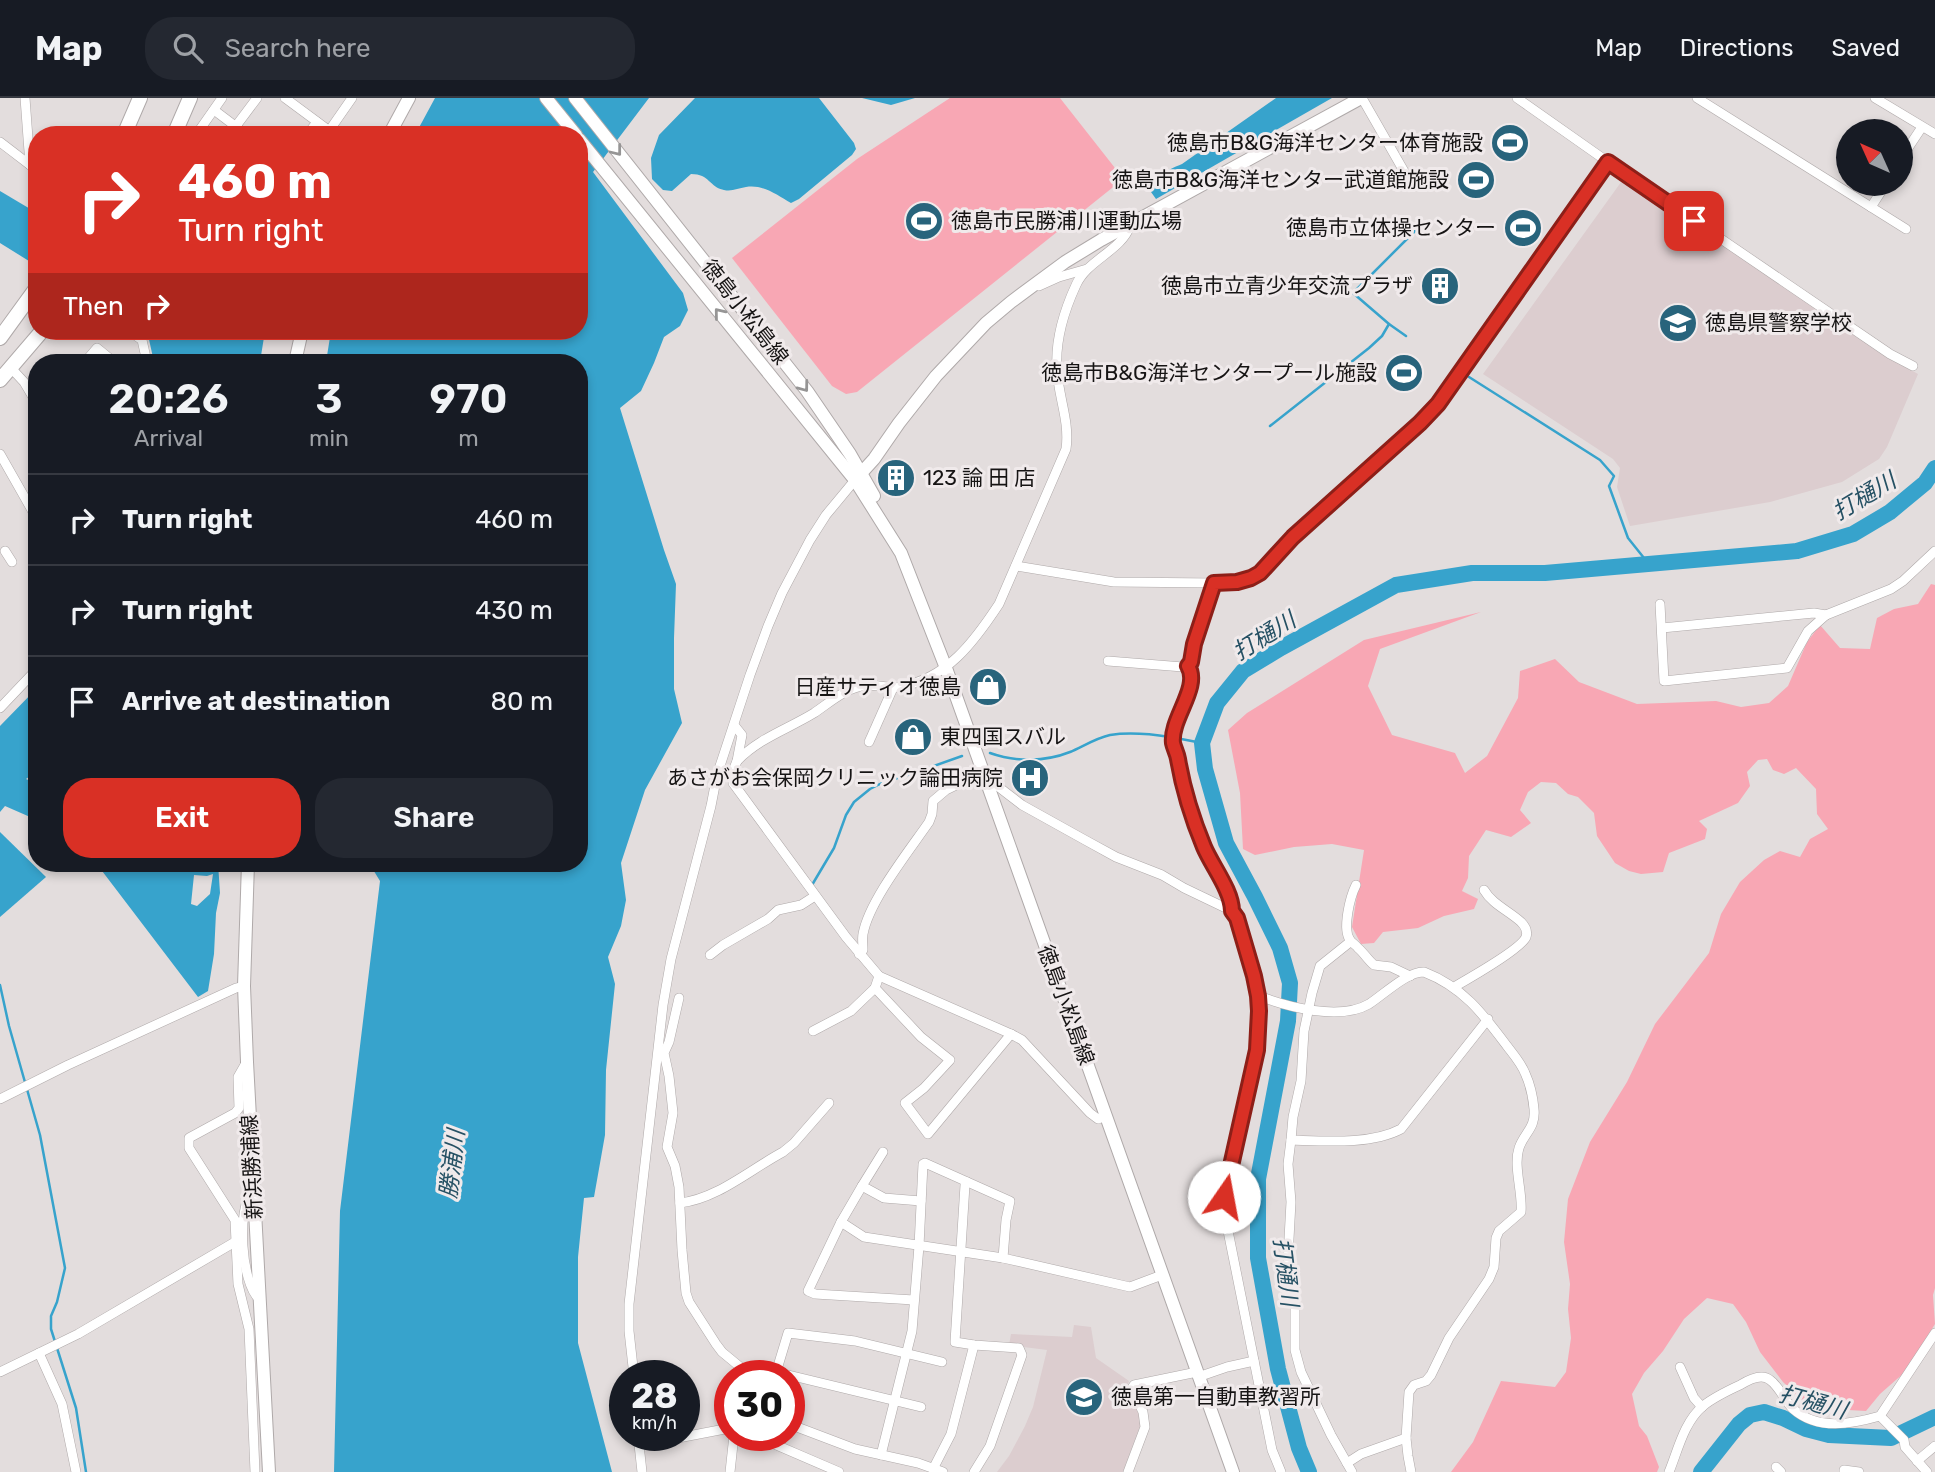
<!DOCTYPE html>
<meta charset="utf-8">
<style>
body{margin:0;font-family:Rubik,"Noto Sans JP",sans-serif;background:#242831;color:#f1f3f6;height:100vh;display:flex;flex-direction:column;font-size:26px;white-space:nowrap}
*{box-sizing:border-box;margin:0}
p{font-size:23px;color:#9ea1a6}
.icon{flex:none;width:38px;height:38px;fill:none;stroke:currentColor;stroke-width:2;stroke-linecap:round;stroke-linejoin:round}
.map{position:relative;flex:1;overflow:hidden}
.panel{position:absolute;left:28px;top:256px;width:560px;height:518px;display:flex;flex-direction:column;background:#171b24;border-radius:28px;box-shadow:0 4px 10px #0003}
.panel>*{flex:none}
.banner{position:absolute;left:28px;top:28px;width:560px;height:214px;border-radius:28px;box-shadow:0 4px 10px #0003;background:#d93025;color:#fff;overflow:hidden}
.needle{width:46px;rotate:315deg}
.buttons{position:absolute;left:1836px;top:21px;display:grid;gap:14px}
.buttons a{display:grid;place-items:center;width:77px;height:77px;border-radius:50%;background:#171b24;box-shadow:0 4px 10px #0003;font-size:35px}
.speed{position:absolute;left:609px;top:1262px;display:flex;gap:14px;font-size:35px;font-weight:700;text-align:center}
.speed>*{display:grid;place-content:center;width:91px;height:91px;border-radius:50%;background:#171b24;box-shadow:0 4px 10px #0003;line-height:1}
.speed small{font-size:18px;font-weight:400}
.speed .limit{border:10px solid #d22;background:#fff;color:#111}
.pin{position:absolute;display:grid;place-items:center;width:60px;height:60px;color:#fff;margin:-30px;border-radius:14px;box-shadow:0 4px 10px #0006}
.me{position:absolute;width:77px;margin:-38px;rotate:12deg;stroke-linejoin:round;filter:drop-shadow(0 0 5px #0008)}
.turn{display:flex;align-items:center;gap:24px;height:147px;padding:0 35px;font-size:32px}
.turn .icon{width:91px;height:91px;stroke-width:2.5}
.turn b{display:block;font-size:49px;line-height:60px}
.then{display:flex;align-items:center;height:66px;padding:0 35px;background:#0003;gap:14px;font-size:26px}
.eta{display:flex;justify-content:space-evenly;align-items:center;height:119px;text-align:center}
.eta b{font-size:42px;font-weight:600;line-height:49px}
.cta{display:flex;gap:14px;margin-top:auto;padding:14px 35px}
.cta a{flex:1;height:80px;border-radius:28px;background:#d93025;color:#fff;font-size:28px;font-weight:600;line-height:80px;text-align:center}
.cta a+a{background:#242831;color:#f1f3f6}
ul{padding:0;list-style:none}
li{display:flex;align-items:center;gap:21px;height:91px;padding:0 35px;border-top:2px solid #363941}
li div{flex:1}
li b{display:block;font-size:26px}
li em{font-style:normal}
header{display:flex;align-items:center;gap:42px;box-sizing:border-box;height:98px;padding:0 35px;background:#171b24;border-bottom:2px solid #363941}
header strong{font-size:33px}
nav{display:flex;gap:38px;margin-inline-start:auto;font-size:24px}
.search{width:490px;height:63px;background:#242831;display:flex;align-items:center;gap:18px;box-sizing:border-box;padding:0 24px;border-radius:28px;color:#9ea1a6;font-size:26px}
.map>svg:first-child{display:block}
.built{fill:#dccdcf}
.green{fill:#f8a7b4}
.water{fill:#37a3cc;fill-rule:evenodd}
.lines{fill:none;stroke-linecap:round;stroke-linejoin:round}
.stream{stroke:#37a3cc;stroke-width:2.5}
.river{stroke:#37a3cc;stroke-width:16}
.street-casing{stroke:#afa9a9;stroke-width:10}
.secondary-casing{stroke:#afa9a9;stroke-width:14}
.primary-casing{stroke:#afa9a9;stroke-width:16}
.street{stroke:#fff;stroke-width:9}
.secondary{stroke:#fff;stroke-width:12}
.primary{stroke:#fff;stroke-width:14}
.oneway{stroke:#969595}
.route-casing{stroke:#8d1f18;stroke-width:18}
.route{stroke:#d93025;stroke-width:12}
.labels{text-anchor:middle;stroke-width:6;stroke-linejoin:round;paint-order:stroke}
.poi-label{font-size:21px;fill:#161414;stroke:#f0eaeb;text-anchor:end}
.street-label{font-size:21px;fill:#161414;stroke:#f0eaeb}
.water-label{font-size:23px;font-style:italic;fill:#265164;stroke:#f0eaeb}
</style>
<header>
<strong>Map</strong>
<div class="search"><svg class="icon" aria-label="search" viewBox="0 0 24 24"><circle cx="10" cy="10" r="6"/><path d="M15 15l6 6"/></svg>Search here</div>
<nav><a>Map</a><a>Directions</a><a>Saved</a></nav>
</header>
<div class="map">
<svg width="1935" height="1374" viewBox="0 0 1935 1374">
<rect width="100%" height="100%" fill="#e3dddd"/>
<g class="built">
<path d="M1624,80L1885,257L1918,276L1887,349L1879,361L1842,384L1770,404L1630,428L1617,389L1620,370L1613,361L1483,276Z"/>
<path d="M1074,1227L1091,1229L1096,1260L1129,1283L1127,1289L1142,1323L1123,1374H997L1009,1358L1025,1328L1033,1309L1047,1252L1009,1247L1011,1236L1072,1239Z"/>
</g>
<g class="green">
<path d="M950,0H1060L1115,70L1118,79L1117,86L857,294L846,296L832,288L732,160L857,61Z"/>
<path d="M1931,486L1935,487V1190L1933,1197L1935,1226L1905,1274L1880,1296L1866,1313L1831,1311L1805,1305L1783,1284L1760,1254L1746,1224L1733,1206L1707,1200L1684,1221L1663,1253L1644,1275L1632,1296L1639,1328L1647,1338L1659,1369L1657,1374H1451L1473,1344L1501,1283L1555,1289L1566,1274L1571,1240L1568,1211L1570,1186L1564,1144L1568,1101L1590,1044L1627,984L1655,926L1709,855L1721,816L1740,784L1764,762L1780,753L1800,759L1810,741L1828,731L1817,716L1816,691L1796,670L1784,676L1773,672L1767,661L1758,662L1747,674L1750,688L1738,705L1699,723L1707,731L1705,741L1669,755L1663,774L1641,776L1629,773L1615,765L1597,738L1594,715L1578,699L1568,696L1556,685L1541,684L1528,694L1520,712L1531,725L1511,739L1486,732L1469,758L1468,780L1462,793L1478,801L1474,811L1444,818L1418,830L1383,834L1374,845L1361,846L1352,829L1364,752L1332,746L1294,749L1255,757L1243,751L1240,695L1228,632L1247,615L1364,542L1481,514L1380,551L1368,588L1392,637L1455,655L1465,675L1487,658L1518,600L1520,573L1555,561L1579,584L1637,606L1716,603L1741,609L1769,605L1788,588L1807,544L1820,527L1840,550L1870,551L1877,520L1894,511L1918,506Z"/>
</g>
<g class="water">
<path d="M435,0H649L593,74L683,195L688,212L680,228L664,239L654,265L641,293L620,310L664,452L676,486L674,540V591L682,625L645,692L621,765L626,802L621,828L608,859L615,886L606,972L605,1037L594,1099L584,1100L578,1159V1245L612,1374H334L340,1113L380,783L369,765H579V264H326L331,233H579V37H415Z"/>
<path d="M695,0H819L854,45L856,51L852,57L799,101L791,105C777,97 763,86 746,89C738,90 732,94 724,92C709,89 710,76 691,76L672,93L663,92L652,81L651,60L659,37Z"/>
<path d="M862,0H915L891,7Z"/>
<path d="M1276,0H1332L1156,101L1151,94C1154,78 1167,72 1182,66Z"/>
<path d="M0,93L37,115V168L0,145Z"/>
<path d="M136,233H265L260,264H154L148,237L144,233L141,236Z"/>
<path d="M37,590V673L26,681L37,686V722L5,708L0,714V628Z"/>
<path d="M0,734L46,779L0,819Z"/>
<path d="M96,765H218L220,795L216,815L214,856L208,893L198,899ZM213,776L210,796L197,808L191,806L194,777L207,778Z"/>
</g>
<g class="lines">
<g class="stream">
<path d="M1406,238L1389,226L1353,195L1422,126"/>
<path d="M1469,279L1600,362L1614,378L1609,388L1628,440L1648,465"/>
<path d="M1270,328L1369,250L1382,238L1389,226"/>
<path d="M1176,640L1202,645"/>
<path d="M990,655C1015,664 1045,664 1070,654C1082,649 1096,640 1110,637C1129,634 1151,636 1170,639"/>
<path d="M812,787L834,750L846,717L854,704L870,691L884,684L914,675L962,658"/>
<path d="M0,887L9,928L40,1037L65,1170L57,1204L51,1218V1231L76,1310L86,1374"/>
</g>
<g class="river">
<path d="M1309,1374L1299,1350L1278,1271L1258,1160V1081L1288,923L1290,885L1280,850L1255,799L1226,745L1205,671L1202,645L1217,605L1243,573L1281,550L1396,487L1472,475H1545L1797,453L1853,436L1890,414L1925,385L1935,370"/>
<path d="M1701,1374L1739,1326L1750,1317L1764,1314L1783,1320L1806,1331L1829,1337L1891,1340L1935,1319"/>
</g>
<defs>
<g id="street">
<path d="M25,0L30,67"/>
<path d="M285,0L335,37"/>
<path d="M1362,0L1413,89"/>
<path d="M1517,0L1608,64L1890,256L1913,268"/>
<path d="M1697,0L1906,131"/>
<path d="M1875,0L1935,36"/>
<path d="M214,12L247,37"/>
<path d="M236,28L257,0"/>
<path d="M329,33L352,0"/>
<path d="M196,37L222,0"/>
<path d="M307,37L317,24"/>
<path d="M0,44L30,67L37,70"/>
<path d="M1900,62L1922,29"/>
<path d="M1871,109L1886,86"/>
<path d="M1039,188L1059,179L1087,171"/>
<path d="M129,233L142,242L147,264"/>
<path d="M85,264L97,250L114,264"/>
<path d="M11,270L24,284L37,306"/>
<path d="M0,356L37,421"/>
<path d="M5,453L12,464"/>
<path d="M1016,468L1114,484L1214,485L1237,484L1251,480L1260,475L1293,439L1420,325L1438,306L1608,64"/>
<path d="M36,499H37"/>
<path d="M1660,506L1664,583L1787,570L1808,533L1826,517"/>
<path d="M1662,530L1814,515L1826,517L1891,491L1903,483L1935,453"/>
<path d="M1108,563L1183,569L1191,564L1194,546L1214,485"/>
<path d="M1188,568C1201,589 1170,621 1173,645C1174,650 1177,655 1178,660C1184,691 1192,720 1204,749C1212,768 1231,793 1232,813"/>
<path d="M0,610L37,571"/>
<path d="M734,627L742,637L737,663L732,675L733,685L846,839L879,878L875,890"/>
<path d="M869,644L893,590"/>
<path d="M737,663C759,640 788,631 814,615C829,605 843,592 861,588C873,585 886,591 899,589C947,581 974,544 999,506L1066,351C1070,323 1058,298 1057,271C1055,241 1064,213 1076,187C1087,162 1121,153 1130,128"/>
<path d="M986,684L996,687L1022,707L1085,742L1116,759L1162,777L1184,790L1232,813C1246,830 1254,876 1259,898C1288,909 1340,923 1369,906C1383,897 1408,873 1424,874C1463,889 1483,916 1507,948C1513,956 1521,965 1525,975C1530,986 1533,999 1534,1011C1536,1030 1524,1035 1519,1050C1513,1068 1523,1095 1521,1114L1499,1133L1496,1140L1494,1169L1489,1181L1449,1240L1431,1277L1426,1283L1414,1287L1409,1294L1406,1340L1361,1356L1347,1365"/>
<path d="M1356,787C1350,799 1342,831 1350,842C1351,844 1357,848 1358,850C1364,855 1368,862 1374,867L1391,869L1410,878"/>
<path d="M1350,844L1320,868L1312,895L1304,933L1301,983L1293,1019L1291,1042C1324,1043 1371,1047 1401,1031L1488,921"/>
<path d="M859,856L863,852C863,847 862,841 863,836C869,803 909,753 929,724L932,716L933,703L946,692L983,674"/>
<path d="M710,857L723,847L768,821L778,812L801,807L815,798"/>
<path d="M879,878L1011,936L1022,942L1090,1015L1098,1021L1105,1018"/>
<path d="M1454,889C1468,881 1521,851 1526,839C1528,833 1525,828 1521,824C1509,813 1492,806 1484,792"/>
<path d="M1259,898L1257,952L1223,1108L1272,1352L1281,1374"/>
<path d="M679,900L669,944L664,955L669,978L673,1015L667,1049L675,1068L679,1089L682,1152L686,1195L689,1204L716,1246L722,1254L745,1273L747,1278"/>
<path d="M813,933L851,913L875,890L921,939L950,962L924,990L905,1005L928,1036L1011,936"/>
<path d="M246,965L238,979L239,1010L235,1015L189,1040V1050L235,1122L238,1186L249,1231L255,1374"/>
<path d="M0,1001L68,967L236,890L244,888"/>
<path d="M1291,1042L1288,1066L1291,1104L1288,1159L1289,1178L1295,1209V1252L1301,1274L1331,1337L1352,1374"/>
<path d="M883,1054L862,1088L884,1100L921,1103"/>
<path d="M967,1084L965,1087L955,1244L974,1247L1019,1250L1022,1257L990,1348L974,1374"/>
<path d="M862,1088L841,1124L808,1193L815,1196L914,1202"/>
<path d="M253,1092C236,1111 241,1184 259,1201"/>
<path d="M680,1105C717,1101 751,1071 783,1054L794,1045L829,1005"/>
<path d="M841,1124L864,1139L1003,1160"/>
<path d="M39,1255L62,1306L76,1374"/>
<path d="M1680,1269L1694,1300L1702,1309"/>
<path d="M0,1274L78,1236L240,1141"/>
<path d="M776,1274L921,1309"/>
<path d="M634,1278L629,1233V1206L663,907L671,861L711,708L717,677L750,577L768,528L782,495L810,442L826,417L855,382"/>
<path d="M775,1278L788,1235L855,1243L942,1264"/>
<path d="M1198,1279L1227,1269L1254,1263"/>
<path d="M1880,1318L1904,1342L1905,1349L1927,1374"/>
<path d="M789,1326L855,1351L918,1365L943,1374"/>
<path d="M638,1337L642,1374"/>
<path d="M648,1337L649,1342L652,1345L730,1330"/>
<path d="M753,1337L839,1374"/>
<path d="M1406,1340L1408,1358L1411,1374"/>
<path d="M881,1357L912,1233L919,1148L923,1066L925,1065L1010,1103L1006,1122L1003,1160L1130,1189L1162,1177"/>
<path d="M1917,1363L1935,1348"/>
<path d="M1776,1369L1781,1374"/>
<path d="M933,1371L951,1336L974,1247"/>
<path d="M730,1374L734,1337"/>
<path d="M1128,1374L1145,1329L1143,1314L1132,1290L1134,1287L1197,1274"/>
<path d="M1669,1374C1678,1352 1684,1324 1703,1308C1714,1299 1727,1293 1740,1287C1748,1282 1762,1275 1770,1282C1779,1288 1785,1303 1793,1311C1818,1333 1852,1326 1880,1318L1935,1235"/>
<path d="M1844,1374V1372L1859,1374"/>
</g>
<g id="secondary">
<path d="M546,0L576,37"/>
<path d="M575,0L807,293L850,356L874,398"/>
<path d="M389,37L409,0"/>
<path d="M579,41L855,382L901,455L946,570L1233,1374"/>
<path d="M295,264L302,233"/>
<path d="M855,382L874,361L899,325L936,278L986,225L1011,204L1065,164L1101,142L1361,0"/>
<path d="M248,765L244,888L247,964L269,1374"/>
</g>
<g id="primary">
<path d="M124,37L140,0"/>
<path d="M174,37L190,0"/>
<path d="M0,240L37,189"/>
<path d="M0,282L42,233"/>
</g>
</defs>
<use href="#street" class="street-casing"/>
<use href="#secondary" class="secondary-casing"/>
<use href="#primary" class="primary-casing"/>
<use href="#street" class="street"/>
<use href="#secondary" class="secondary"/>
<use href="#primary" class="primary"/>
</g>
<defs><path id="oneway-chevron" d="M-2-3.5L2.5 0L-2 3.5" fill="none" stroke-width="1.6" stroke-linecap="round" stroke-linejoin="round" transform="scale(1.75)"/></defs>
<g class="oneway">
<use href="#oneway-chevron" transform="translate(617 53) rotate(52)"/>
<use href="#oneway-chevron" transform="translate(719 215) rotate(-129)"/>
<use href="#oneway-chevron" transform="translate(804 289) rotate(53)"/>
</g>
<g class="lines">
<defs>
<path id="route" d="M1224,1099L1257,952L1259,913L1258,898L1254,878L1237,820L1232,813C1232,793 1212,768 1204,749C1192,720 1183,691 1178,661C1177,655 1174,650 1173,645C1170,621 1201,589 1188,568L1191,564L1194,546L1214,485L1237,484L1251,480L1260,475L1293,439L1420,325L1438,306L1608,64L1694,123"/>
</defs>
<use href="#route" class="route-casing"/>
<use href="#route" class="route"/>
</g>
<defs>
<symbol id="stadium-disc" viewBox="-11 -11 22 22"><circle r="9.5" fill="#28647c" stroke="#f0eaeb"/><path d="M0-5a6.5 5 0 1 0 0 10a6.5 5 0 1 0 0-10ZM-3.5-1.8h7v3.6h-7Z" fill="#fff"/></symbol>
<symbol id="building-disc" viewBox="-11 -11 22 22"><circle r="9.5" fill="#28647c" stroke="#f0eaeb"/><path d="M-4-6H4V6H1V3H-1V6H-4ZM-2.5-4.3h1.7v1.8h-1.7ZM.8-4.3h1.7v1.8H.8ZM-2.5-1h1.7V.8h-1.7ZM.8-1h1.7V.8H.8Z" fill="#fff"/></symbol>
<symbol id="school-disc" viewBox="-11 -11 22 22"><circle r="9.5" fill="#28647c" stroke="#f0eaeb"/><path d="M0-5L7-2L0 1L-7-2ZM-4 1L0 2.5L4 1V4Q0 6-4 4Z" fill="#fff"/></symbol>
<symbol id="shop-disc" viewBox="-11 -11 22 22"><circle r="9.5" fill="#28647c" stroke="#f0eaeb"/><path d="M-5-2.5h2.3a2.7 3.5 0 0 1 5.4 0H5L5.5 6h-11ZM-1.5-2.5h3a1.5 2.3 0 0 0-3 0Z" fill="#fff"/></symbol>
<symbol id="hospital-disc" viewBox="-11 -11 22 22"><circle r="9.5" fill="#28647c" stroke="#f0eaeb"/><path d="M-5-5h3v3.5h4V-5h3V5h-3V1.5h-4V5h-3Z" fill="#fff"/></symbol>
</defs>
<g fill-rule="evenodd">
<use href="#stadium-disc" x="1488" y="23" width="44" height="44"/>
<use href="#stadium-disc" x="1454" y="60" width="44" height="44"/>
<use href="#stadium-disc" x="902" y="101" width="44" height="44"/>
<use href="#stadium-disc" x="1501" y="108" width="44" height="44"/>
<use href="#building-disc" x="1418" y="166" width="44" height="44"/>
<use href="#school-disc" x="1656" y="203" width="44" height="44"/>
<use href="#stadium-disc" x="1382" y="253" width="44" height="44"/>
<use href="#building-disc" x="874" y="358" width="44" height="44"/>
<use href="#shop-disc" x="966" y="567" width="44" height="44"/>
<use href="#shop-disc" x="891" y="617" width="44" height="44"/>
<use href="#hospital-disc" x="1008" y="658" width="44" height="44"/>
<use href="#school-disc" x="1062" y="1277" width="44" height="44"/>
</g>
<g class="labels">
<g class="poi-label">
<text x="1483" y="52">徳島市B&amp;G海洋センター体育施設</text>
<text x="1449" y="89">徳島市B&amp;G海洋センター武道館施設</text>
<text x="951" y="130" text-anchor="start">徳島市民勝浦川運動広場</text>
<text x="1496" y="137">徳島市立体操センター</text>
<text x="1413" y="195">徳島市立青少年交流プラザ</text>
<text x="1705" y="232" text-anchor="start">徳島県警察学校</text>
<text x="1377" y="282">徳島市B&amp;G海洋センタープール施設</text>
<text x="923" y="387" text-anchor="start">123 論 田 店</text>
<text x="961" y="596">日産サティオ徳島</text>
<text x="940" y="646" text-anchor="start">東四国スバル</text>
<text x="1003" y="687">あさがお会保岡クリニック論田病院</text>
<text x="1111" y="1306" text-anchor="start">徳島第一自動車教習所</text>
</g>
<g class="street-label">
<text transform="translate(745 214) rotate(52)" y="7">徳島小松島線</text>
<text transform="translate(1066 907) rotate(70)" y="7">徳島小松島線</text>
<text transform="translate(252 1069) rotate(-93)" y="7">新浜勝浦線</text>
</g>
<g class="water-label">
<text transform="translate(1864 398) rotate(-31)" y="8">打樋川</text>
<text transform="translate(1264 538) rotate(-32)" y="8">打樋川</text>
<text transform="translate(452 1066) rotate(-83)" y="8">勝浦川</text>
<text transform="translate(1286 1174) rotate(83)" y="8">打樋川</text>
<text transform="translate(1813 1304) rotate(15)" y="8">打樋川</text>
</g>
</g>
</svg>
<div class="buttons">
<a><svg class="needle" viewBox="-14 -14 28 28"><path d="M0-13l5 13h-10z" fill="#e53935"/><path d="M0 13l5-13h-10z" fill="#9ea1a6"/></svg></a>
</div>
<div class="speed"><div>28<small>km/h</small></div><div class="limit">30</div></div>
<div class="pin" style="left:1694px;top:123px;background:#d93025"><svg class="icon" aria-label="arrive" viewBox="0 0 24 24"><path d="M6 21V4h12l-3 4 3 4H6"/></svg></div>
<svg class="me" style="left:1224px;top:1099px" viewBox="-20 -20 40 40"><circle r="19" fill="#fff"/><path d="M0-13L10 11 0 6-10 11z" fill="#d93025"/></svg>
<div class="banner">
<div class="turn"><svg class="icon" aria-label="right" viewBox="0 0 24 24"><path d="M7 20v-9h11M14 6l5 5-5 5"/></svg><div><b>460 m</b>Turn right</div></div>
<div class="then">Then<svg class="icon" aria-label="right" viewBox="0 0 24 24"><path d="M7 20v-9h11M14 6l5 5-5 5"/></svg></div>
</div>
<section class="panel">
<div class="eta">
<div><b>20:26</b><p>Arrival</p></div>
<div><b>3</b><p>min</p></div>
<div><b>970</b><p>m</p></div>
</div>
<ul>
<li><svg class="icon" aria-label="right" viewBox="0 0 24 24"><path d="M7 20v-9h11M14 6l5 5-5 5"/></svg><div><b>Turn right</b></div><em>460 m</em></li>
<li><svg class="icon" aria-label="right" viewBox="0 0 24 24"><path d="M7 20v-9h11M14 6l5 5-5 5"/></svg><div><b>Turn right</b></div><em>430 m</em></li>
<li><svg class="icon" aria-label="arrive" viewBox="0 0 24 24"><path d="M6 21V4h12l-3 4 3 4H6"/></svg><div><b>Arrive at destination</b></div><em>80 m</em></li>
</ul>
<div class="cta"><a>Exit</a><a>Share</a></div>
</section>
</div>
